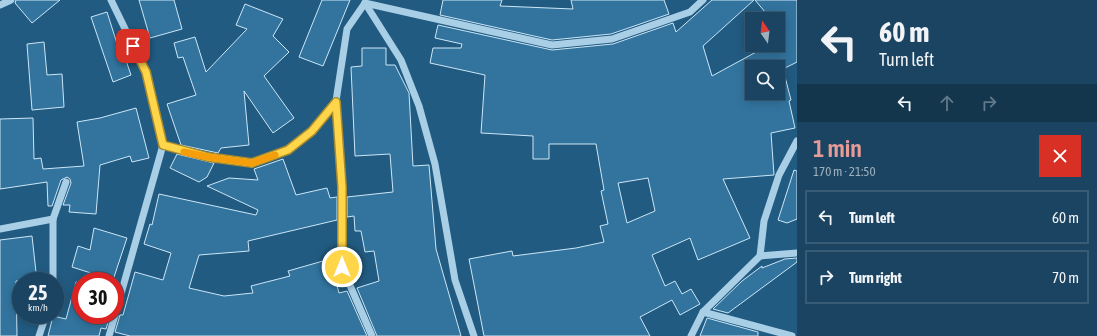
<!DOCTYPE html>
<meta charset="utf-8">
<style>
body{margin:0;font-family:"Asap Condensed",sans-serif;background:#274e6a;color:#f1f3f6;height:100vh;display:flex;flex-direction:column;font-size:15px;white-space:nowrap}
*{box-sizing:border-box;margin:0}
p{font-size:13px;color:#9fb0bd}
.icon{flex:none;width:22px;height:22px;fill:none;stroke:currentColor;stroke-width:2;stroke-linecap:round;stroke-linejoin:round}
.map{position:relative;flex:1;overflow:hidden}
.drawer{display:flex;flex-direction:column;background:#1a4461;width:300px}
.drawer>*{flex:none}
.hud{background:#1a4461;color:#f1f3f6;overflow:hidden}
.needle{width:26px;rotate:346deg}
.fabs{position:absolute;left:745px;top:12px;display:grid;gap:8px}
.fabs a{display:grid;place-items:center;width:40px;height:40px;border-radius:0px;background:#1a4461;box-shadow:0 2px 10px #0003,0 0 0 1px #385c76;font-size:20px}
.speed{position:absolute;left:12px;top:272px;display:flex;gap:8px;font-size:20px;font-weight:700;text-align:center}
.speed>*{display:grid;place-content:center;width:52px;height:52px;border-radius:50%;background:#1a4461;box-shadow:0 2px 10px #0003,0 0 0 1px #385c76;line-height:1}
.speed small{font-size:10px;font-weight:400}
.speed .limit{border:6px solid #d22;background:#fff;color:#111}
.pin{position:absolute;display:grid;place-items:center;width:34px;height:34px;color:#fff;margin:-17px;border-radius:8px;box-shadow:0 2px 6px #0006}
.me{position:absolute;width:44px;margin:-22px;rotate:0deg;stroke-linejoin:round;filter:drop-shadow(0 0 3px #0008)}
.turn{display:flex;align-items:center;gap:14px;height:84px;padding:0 16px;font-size:18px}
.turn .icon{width:52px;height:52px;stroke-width:2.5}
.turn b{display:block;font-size:28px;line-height:34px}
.lanes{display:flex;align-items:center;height:38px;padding:0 16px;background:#0003;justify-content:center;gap:20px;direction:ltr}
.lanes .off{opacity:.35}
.round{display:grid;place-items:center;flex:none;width:42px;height:42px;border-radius:0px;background:#274e6a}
.overview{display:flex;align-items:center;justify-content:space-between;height:68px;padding:0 16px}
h1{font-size:24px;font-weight:600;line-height:30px;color:#e69b98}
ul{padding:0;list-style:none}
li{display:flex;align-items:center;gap:12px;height:54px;margin:0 8px 6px;padding:0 8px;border:2px solid #385c76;border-radius:0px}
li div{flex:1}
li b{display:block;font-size:15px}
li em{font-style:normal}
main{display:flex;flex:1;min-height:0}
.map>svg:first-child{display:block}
.building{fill:#32749e;stroke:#cce6f6;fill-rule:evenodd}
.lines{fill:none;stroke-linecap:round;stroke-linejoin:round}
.minor{stroke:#a9cfe7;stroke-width:7}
.route-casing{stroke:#a68a30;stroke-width:10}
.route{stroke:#ffd54a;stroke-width:7}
.slow{stroke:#f59e0b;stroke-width:7}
</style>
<main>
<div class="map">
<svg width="797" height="336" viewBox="0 0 797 336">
<rect width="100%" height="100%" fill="#225b81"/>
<g class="building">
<path d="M16,0H60L32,23L15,3Z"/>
<path d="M139,0H174L182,29L150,38Z"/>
<path d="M322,0H350L323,66L299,57Z"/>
<path d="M443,0H502L500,6L573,9L571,0H664L669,14L611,34L552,40L440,15Z"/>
<path d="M712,0H754L703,46L712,76L769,45H778V40L786,36L778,27V19H771L755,0H797V62L783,69L791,100L789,101L795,128L771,133L774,175L723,179L750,238L698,260L690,238L652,255L665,286L675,281L682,294L691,289L700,304L680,315L672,300L640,317L650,336H484L469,259L512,251L513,256L576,248L604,242L600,226L608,224L601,191L604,190L596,144H549V159H533V136L481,133L485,75L430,63L433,48H461L462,44L435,38L438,25L552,50L613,44L673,23L676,32ZM752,67H778V93H752ZM648,178L655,211L627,223L618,183Z"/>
<path d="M245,4L283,19L273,36L289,52L264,76L294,118L273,133L244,91L249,145L221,148L218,153L181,145L167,104L196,95L183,57L178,58L174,43L195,37L206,72L247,29L236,25Z"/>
<path d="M107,12L120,53L123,52L131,75L113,82L91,17Z"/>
<path d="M44,42L47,75L62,74L64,107L32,110L27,44Z"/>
<path d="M362,48H386V65H395L409,93L413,166L429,165L436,249L461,336H377L357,288L379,281L374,251L365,252L361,231H355L354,216L347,217V197L393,192L390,154L355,156L351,67L362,66Z"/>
<path d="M136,108L149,158L132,162L130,156L100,165L96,214L69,212L70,205H63L71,183L70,179L67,177L61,180L52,206H48L47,182L0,189V119L33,118L34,159L41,158L43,169L84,166L77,122L100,118Z"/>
<path d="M177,154L214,163L207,177L199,182L170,168Z"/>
<path d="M283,159L296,195L327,188L330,198L337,197V220L248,241L249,251L199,255L189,288L224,296L253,293L251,286L290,276L288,271L330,259L339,293L347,291L367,336H130L115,332L120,315H123L135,272L163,280L171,253L144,244L150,224L152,225L159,194L256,215L258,210L207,186L229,178L258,180L254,169Z"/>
<path d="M794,170L797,171V219L787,223L778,220Z"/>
<path d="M94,228L127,238L113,280L72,267L78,246L90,250Z"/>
<path d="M32,236L37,281H16L17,336H0V240Z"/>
<path d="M797,258V262L728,313L713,309L742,281L762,266V268L785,259Z"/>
<path d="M76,282L81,283V315H110L106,329L101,328L99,336H48L53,316L66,319Z"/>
<path d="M707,318L758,332V336H700Z"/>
</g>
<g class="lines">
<g class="minor">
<path d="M111,0L146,72L163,145L115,315"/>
<path d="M365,3L401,60L419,106L435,164L455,280L474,336"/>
<path d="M365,3L552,45L612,39L690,12L703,0"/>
<path d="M0,5L11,0"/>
<path d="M336,101L342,187V267L372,336"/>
<path d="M163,145L208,157L252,163L287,150L312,131L336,101L347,29L365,3"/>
<path d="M0,229L53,219"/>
<path d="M760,256L797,253"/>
<path d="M53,281V219L66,182"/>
<path d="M703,312L792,336"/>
<path d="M39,336L46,315"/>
<path d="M109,336L115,315"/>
<path d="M691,336L703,312L760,256L764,221L779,175L797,141"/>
</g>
</g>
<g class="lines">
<defs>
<path id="route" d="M133,46L146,72L163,145L208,157L252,163L288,150L312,131L336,102L342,187V267"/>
</defs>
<use href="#route" class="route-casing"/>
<use href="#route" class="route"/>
<path class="slow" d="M184,152L208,157L252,163L275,155"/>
</g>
</svg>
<div class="fabs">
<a><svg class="needle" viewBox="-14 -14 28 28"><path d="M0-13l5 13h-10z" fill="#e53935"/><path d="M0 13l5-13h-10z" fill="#9fb0bd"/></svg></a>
<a><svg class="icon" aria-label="search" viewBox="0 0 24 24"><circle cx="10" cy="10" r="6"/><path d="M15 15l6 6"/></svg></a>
</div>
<div class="speed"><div>25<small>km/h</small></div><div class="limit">30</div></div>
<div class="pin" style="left:133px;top:46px;background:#d93025"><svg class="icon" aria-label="arrive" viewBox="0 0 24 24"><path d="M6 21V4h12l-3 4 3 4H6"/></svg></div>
<svg class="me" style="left:342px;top:267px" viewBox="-20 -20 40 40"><circle r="17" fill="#ffd54a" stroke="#fff" stroke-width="3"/><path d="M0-11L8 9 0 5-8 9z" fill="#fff"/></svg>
</div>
<section class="drawer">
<div class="hud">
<div class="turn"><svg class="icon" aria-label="left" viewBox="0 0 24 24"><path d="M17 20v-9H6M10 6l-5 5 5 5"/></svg><div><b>60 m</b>Turn left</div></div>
<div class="lanes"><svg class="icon" aria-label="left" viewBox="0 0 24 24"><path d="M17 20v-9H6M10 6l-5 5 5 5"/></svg><svg class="icon off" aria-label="ahead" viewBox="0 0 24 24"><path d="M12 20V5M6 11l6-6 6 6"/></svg><svg class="icon off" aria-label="right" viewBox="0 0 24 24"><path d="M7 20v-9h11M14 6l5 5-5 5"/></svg></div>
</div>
<div class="overview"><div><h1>1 min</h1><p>170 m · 21:50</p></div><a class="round" style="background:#d93025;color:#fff"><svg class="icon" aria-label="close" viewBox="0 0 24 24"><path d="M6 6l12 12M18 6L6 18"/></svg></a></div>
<ul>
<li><svg class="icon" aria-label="left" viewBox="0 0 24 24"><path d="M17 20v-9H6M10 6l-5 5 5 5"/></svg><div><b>Turn left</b></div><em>60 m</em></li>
<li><svg class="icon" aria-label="right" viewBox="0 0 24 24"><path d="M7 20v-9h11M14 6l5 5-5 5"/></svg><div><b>Turn right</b></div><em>70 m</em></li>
</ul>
</section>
</main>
